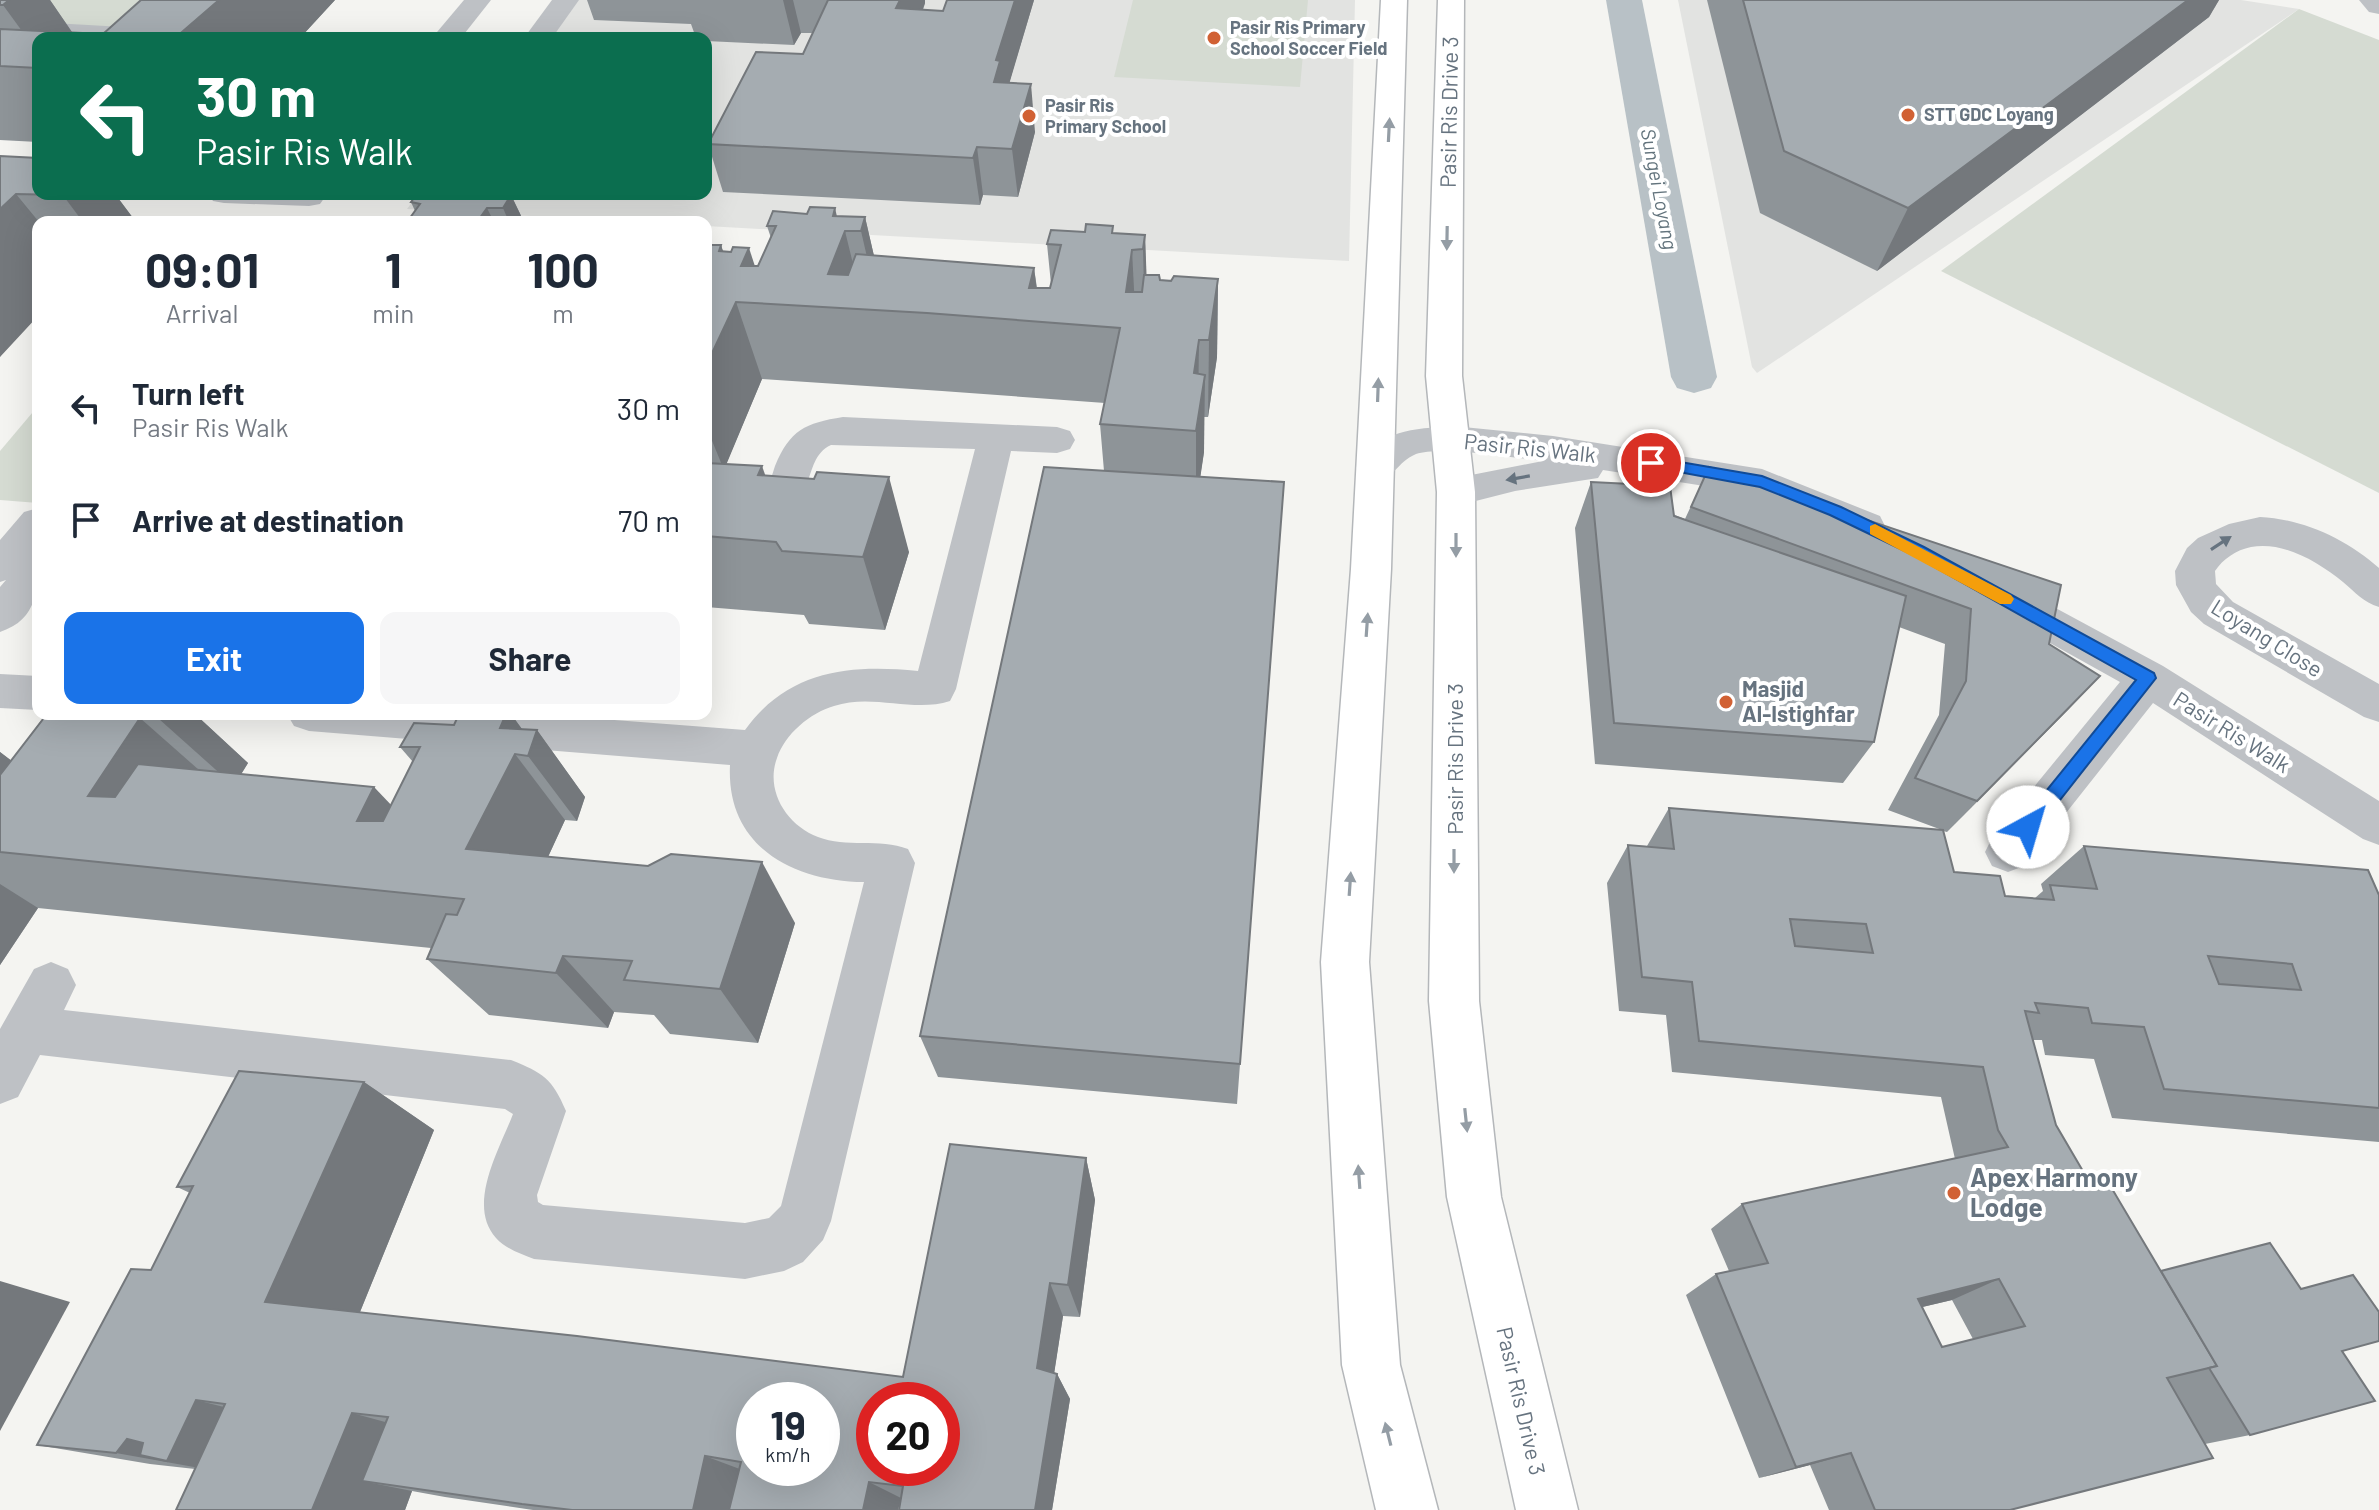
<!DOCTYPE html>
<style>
body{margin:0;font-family:Barlow,sans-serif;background:#f6f6f7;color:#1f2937;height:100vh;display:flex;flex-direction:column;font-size:30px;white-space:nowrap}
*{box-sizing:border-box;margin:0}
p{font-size:26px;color:#747a83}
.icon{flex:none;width:44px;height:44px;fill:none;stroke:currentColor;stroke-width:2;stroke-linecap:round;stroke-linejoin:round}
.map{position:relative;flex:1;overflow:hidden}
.drawer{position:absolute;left:32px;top:216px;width:680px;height:504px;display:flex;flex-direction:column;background:#fff;border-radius:16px;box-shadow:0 8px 32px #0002}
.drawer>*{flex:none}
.top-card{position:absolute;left:32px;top:32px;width:680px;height:168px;border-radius:16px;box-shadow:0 8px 32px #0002;background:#0b6e4f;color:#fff;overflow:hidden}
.speed{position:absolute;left:736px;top:1382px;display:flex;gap:16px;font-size:40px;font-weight:700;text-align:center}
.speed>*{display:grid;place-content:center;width:104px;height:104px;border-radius:50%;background:#fff;box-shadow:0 8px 32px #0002;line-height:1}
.speed small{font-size:20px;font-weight:400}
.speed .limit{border:12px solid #d22;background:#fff;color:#111}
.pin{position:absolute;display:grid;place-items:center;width:68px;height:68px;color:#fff;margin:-34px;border:4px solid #fff;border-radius:50%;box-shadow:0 2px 8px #0007}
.me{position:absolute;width:88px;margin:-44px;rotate:39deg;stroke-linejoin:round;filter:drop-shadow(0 0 6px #0008)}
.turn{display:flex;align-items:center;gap:28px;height:168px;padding:0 32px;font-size:36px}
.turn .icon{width:104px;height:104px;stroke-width:2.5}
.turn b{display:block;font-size:56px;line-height:68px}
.eta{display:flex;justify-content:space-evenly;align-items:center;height:136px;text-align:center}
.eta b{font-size:48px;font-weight:700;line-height:56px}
.primary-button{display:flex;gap:16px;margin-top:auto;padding:16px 32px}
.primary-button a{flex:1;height:92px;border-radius:16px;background:#1a73e8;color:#fff;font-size:32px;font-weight:700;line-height:92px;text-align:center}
.primary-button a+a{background:#f6f6f7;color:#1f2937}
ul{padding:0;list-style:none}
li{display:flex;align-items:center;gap:24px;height:112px;padding:0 32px}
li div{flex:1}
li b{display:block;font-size:30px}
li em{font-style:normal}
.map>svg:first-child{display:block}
.built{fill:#e2e3e1}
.green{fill:#d5dbd2}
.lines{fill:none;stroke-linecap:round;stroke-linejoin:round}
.canal{fill:#b8c1c6;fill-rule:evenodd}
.major-casing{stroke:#b4b7ba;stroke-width:3}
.minor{fill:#bec1c5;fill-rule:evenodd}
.major{fill:#fff;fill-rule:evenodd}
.wall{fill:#8e9498;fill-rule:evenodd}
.shaded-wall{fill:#74787c}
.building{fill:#a5acb1;stroke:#74787c;stroke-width:2;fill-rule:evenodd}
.oneway{fill:#949da5}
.oneway2{fill:#66737f}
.route{fill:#1a73e8;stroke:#114b97;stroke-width:2}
.slow{fill:#f59e0b}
.poi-dot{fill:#d16134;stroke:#fff;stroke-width:3}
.labels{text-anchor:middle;stroke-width:8;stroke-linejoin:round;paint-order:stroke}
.far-poi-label{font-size:18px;font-weight:bold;fill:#66737f;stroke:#fff;text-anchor:start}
.far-water-label{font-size:20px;font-style:italic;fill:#62737c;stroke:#fff}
.street-label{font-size:22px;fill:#66737f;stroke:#fff}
.poi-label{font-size:22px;font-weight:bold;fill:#66737f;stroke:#fff;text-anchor:start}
.near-poi-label{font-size:26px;font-weight:bold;fill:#66737f;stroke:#fff;text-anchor:start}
</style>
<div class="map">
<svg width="2379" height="1510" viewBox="0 0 2379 1510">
<rect width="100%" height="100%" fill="#f4f4f1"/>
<g class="built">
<path d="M561,0H1355L1349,261L706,226V222H637L407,209L418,194H706V38H533Z"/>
<path d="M1678,0H2241L2299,9L1757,373L1752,367Z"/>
</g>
<g class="green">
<path d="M0,0H179L149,32L0,25Z"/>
<path d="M1133,0H1308L1300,87L1114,77Z"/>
<path d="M2299,9L2379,40V493L1941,271Z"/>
<path d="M38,406V503L0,500V451Z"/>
</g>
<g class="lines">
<path class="canal" d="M1606,0H1642L1717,377L1711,388L1694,393L1677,388L1671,377Z"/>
<defs>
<g id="major">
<path d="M1381,0H1407L1391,569L1369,962L1400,1365L1438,1510H1376L1342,1365L1321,962L1351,569Z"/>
<path d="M1438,0H1464L1462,376L1475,492L1479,1001L1501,1197L1578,1510H1516L1447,1197L1429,1001L1437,492L1426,376Z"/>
</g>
</defs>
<use href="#major" class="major-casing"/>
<g class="minor">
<path d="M464,0H491L461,38H432Z"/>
<path d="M552,0H579L552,38H524Z"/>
<path d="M2359,0H2379V14L2369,12Z"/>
<path d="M0,20L141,28L151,30L155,36H0Z"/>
<path d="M208,194H323L325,197L320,204L309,206L224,203L213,201Z"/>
<path d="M843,417L1057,427L1070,431L1075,440L1070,449L1057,453L1011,451L956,689L950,701C913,713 872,693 834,706C810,713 785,734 777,758C765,790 786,825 818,837C846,848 879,838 908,849L915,863L831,1221L823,1240L803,1262L784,1271L745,1279L534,1259C521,1254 506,1249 496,1238C466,1205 500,1148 513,1114L505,1109L40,1055L18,1097L0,1104V1029L34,969L51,962L68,969L76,985L64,1010L511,1060C543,1073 552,1078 566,1111L537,1195L538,1202L543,1205L745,1223L769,1218L781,1206L864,882C792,881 726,846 730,765L309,731L294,726L287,714H536L745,730C788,670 850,664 918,671L975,449L831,445C814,453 813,469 806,486C790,523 740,523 706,522V494C724,495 747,498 763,488C771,482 772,475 775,466C790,430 805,423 843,417Z"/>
<path d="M1453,426L1553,436L1762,469L1880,516L1885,526L1880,536L1866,540L1755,494L1603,470L1598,478L1515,491L1456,506L1443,502L1437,492L1443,482L1456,478L1543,461C1515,458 1441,445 1416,454C1392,464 1395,487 1362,477L1356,468C1379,429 1413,429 1453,426Z"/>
<path d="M38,508V549L33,555L38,553C38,588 39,619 0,632V587L6,580L0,582V540L24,512Z"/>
<path d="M2260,517C2303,519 2346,539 2379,568V607C2363,602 2356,593 2343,582C2318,562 2284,541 2251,547C2236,550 2223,559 2215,571L2216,584L2233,602L2379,684V722L2364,717L2204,624L2191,612L2176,585L2175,571L2187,548L2198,538L2229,524Z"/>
<path d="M2001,582L2015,586L2163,666L2379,801V845L2363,839L2153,703L2024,866L2008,872L1992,866L1985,852L1992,838L2120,682L1987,608L1981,597L1987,586Z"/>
<path d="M0,674L38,676V710L0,708Z"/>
</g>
<use href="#major" class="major"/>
</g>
<g class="wall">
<path d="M0,0H50L72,32L103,34L141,0H335L300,38H38V142L0,140Z"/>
<path d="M587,0H925V3L923,10L943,11L1034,0L1009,83L1035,132L1018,197L983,195L980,205L723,192L708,144L803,54L813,33H801L794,45L706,41V38H696L691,24L594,20Z"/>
<path d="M1707,0H2219L2209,17L1877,271L1760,213Z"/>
<path d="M0,156L115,194L136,222H38L0,357Z"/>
<path d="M511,195L524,222H407L415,211L411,202Z"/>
<path d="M837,216L865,217L874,256L1034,268L1037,288H1050L1051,284L1047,244L1113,234L1145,235L1146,275L1160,280L1218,279L1217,357L1208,417H1204V452L1200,477L1240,1064L1237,1104L938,1077L920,1036L1104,471L1100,424L1105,403L942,391L762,379L726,464L765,476L909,552L885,630L809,624L804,615L706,607V245H721L723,252L755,266H758L771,238L767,226Z"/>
<path d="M1709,467L2049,644L2100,676L1947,832L1943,831L1954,872L2005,896L2035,898L2043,891L2041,884L2084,846L2379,895V1142L2112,1118L2094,1059L2045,1055L2042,1040H2033L2056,1125L2094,1190L2161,1271L2342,1351L2250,1435L2205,1444L2010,1510H1829L1810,1465L1759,1478L1686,1295L1716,1274L1729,1271L1711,1229L1742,1204L1955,1159L1941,1097L1672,1072L1666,1015L1619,1011L1607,883L1628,845L1647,846L1669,808L1942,830L1888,810L1939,715L1945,644L1899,627L1874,742L1843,783L1595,764L1575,528L1591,482L1685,519ZM1952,1300L1973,1339L1942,1347L1922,1307Z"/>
<path d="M46,714H195L248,763L241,774L391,805L413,762L400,747L454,725L459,714H511L522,729L537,730L585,797L577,821L565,820L548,857L795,923L758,1043L670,1034L654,1015L614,1012L608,1028L489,1015L427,959L431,948L38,908L0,965V752L11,761Z"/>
<path d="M364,1082L434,1130L360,1312L903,1377L1086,1158L1095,1200L1080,1317L1063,1316L1054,1373L1057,1374L1070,1399L1052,1510H899L901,1498L898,1510H533L445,1497L412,1491L405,1510H176L195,1469L150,1464L37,1445L151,1270L190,1193L177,1187Z"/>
</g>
<g class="shaded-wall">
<path d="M9,0H50L76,38L38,53L3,5Z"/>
<path d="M219,0H335L300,38H175Z"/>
<path d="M783,0H793L801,33L794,45Z"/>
<path d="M900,0H925V3L905,55L896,8Z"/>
<path d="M1015,0H1034L1005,98L994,82L996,60Z"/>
<path d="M2188,0H2219L2209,17L1877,271L1908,208Z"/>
<path d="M1031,84L1035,132L1018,197L1012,149Z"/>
<path d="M977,147L983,195L980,205L973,158Z"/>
<path d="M16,194L39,222H38V316L0,357V209Z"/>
<path d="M62,194H115L136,222H83Z"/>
<path d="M511,195L524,222H509L503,208Z"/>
<path d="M487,208L494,222H477Z"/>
<path d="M835,208L842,238L845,231L864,309L828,274L833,216Z"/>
<path d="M865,217L883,295L879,309L861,231Z"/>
<path d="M1145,235L1148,313L1145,327L1143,249Z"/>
<path d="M721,245L740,302H736L762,379L724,470L706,426V366Z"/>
<path d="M749,248L767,303L741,266Z"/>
<path d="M1132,250L1136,328L1126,292Z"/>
<path d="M1034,268L1041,322L1029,288Z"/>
<path d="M1218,279L1217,357L1208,417L1209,340Z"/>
<path d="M1199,340L1198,417L1194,373Z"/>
<path d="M1205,375L1204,452L1196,507V431Z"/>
<path d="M762,466L789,542L758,475Z"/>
<path d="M889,477L909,552L885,630L863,557Z"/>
<path d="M2100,676L2068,710L1947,832L1977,801Z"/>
<path d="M158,714H195L248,763L234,786L159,719Z"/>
<path d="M506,714H511L532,743L537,730L585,797L577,821L528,756L500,728Z"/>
<path d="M140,718L216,785L172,860L88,796Z"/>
<path d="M0,752L87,817L0,804Z"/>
<path d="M515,754L565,820L523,911L466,849Z"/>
<path d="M374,787L435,851L357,821Z"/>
<path d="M762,862L795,923L758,1043L720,989Z"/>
<path d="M0,884L38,908L0,965Z"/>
<path d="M563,956L614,1012L608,1028L556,973Z"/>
<path d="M364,1082L434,1130L351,1334L265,1302Z"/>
<path d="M1086,1158L1095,1200L1080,1317L1068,1285Z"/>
<path d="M1999,1279L1952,1300L1876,1318L1918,1299Z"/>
<path d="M0,1281L70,1302L0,1431Z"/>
<path d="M1050,1283L1063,1316L1051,1394L1037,1368Z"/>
<path d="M1057,1374L1070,1399L1052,1510H1035Z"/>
<path d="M196,1400L292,1424L222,1472L116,1453L127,1439Z"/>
<path d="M352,1413L433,1435L362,1481L412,1491L405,1510H312Z"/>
<path d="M1851,1453L1810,1465L1759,1478L1796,1467Z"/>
<path d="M705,1456L753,1474L745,1510H693Z"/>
<path d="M869,1482L901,1498L898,1510H863Z"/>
</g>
<g class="building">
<path d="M0,0H9L3,5H0Z"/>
<path d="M141,0H219L175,38H38V68L0,66V29L103,34Z"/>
<path d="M828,0H900L896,8L943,11L947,0H1015L996,60L1000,61L994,82L1031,84L1012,149L977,147L973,158L708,144L756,52L803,54Z"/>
<path d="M1743,0H2188L1908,208L1784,151Z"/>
<path d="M0,156L38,158V194H62L61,195L16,194L0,209Z"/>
<path d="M417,194H502L511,195L503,208H487L477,222H407L420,204L411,202Z"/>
<path d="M810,207L835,208L833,216L865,217L861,231H845L828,274L848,275L856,254L1034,268L1029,288H1050L1061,245L1047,244L1051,230L1085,232L1086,224L1113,226L1112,233L1145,235L1143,249L1132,250L1126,292H1142L1144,275H1159L1160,280L1171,281L1174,276L1218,279L1209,340H1199L1194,373L1205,375L1196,431L1100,424L1120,328L927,313L736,302L706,366V245H721L719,251L731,252L733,247L749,248L741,266H758L776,226H767L773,211L807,214Z"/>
<path d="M319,219L360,222H317Z"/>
<path d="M706,463L762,466L758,475L814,479L817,472L889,477L863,557L782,551L776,542L706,536Z"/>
<path d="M1044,467L1284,482L1240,1064L920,1036Z"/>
<path d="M1709,467L2061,585L2049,644L2100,676L1977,801L1915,778L1966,681L1971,609L1691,507Z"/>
<path d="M1591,482L1670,486L1674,516L1906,596L1874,742L1614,723Z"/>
<path d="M47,714H162L159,719L140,718L88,796L115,797L138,764L374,787L357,821H383L420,747H400L414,723L454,725L459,714H506L500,728L537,730L528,756L515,754L466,849L648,866L671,854L762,862L720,989L624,980L632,961L563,956L556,973L427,959L446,914L457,915L464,899L0,852V775Z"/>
<path d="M1669,808L1943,830L1954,872L2000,876L2005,896L2054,900L2050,885L2097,889L2084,846L2368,870L2379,895V1108L2164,1089L2144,1027L2092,1023L2088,1008L2035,1003L2039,1013L2025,1011L2056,1125L2094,1190L2111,1187L2217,1366L2167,1378L2213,1458L2010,1510H1875L1851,1453L1796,1467L1716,1274L1768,1263L1742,1204L2008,1147L1998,1130L1983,1067L1699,1041L1692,982L1642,977L1628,845L1674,849ZM1790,919L1866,924L1873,953L1795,946ZM2208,956L2292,964L2301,990L2219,984ZM1999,1279L2025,1326L1942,1347L1918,1299Z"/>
<path d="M239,1071L364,1082L265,1302L577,1336L903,1377L950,1144L1086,1158L1068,1285L1050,1283L1037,1368L1057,1374L1035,1510H899L903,1486L869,1482L863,1510H729L741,1462L705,1456L693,1510H572L522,1504L362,1481L388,1417L352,1413L312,1510H176L225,1404L196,1400L167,1461L140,1455L143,1443L127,1439L116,1453L37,1445L131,1269L151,1270L193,1186L177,1187ZM754,1400H822V1468H754ZM874,1400H942V1468H874Z"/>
<path d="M2270,1243L2301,1289L2353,1275L2379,1312V1341L2342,1351L2375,1401L2250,1435L2209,1368L2217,1366L2161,1271Z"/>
</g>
<defs><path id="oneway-solid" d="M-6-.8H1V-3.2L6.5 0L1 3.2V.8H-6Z" transform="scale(2)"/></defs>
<g class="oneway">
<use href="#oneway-solid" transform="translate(1389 130) rotate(-87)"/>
<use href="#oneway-solid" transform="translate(1447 238) rotate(91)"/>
<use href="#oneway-solid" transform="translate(1378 390) rotate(-88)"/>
<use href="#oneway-solid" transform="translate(1456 545) rotate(90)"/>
<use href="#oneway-solid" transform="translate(1367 625) rotate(-86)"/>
<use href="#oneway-solid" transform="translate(1454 861) rotate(90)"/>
<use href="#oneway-solid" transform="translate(1350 884) rotate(-86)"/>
<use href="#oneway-solid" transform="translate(1466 1120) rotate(84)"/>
<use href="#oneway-solid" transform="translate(1359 1177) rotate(-94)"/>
<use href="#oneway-solid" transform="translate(1388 1434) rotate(-104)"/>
</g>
<g class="oneway2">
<use href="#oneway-solid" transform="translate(1518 478) rotate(170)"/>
<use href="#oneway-solid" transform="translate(2221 543) rotate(-33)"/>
</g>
<path class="route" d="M1651,457L1762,476L1841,507L1924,547L2154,673L2156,678L2034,833H2021L2018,827L2021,822L2136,680L1913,555L1830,515L1760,487L1646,466V459Z"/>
<path class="slow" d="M1875,524L2011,595L2014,599L2011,604H2000L1870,534V526Z"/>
<g class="poi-dot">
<circle cx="1214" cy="38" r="8"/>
<circle cx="1908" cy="115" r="8"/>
<circle cx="1029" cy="116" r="8"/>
<circle cx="1726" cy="702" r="8"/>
<circle cx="1954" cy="1193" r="8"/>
</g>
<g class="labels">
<g class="far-poi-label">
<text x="1230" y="34">Pasir Ris Primary<tspan x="1230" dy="21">School Soccer Field</tspan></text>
<text x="1045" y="112">Pasir Ris<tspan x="1045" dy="21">Primary School</tspan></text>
<text x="1924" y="121">STT GDC Loyang</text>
</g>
<g class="far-water-label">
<text transform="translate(1659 189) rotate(79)" y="7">Sungei Loyang</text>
</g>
<g class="street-label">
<text transform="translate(1449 112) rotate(-89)" y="8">Pasir Ris Drive 3</text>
<text transform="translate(1530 448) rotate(6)" y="8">Pasir Ris Walk</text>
<text transform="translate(2267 638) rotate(32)" y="8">Loyang Close</text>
<text transform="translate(2232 732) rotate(32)" y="8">Pasir Ris Walk</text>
<text transform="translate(1455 759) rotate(-90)" y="8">Pasir Ris Drive 3</text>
<text transform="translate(1521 1401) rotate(77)" y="8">Pasir Ris Drive 3</text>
</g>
<g class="poi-label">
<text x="1742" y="697">Masjid<tspan x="1742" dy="25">Al-Istighfar</tspan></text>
</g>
<g class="near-poi-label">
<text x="1970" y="1187">Apex Harmony<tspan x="1970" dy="30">Lodge</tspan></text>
</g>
</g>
</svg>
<div class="speed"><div>19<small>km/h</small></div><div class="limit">20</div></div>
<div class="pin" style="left:1651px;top:463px;background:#d93025"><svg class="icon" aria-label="arrive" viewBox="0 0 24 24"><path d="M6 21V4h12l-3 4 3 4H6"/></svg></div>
<svg class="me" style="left:2028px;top:827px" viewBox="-20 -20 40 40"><circle r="19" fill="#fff"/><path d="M0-13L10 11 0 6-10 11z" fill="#1a73e8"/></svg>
<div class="top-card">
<div class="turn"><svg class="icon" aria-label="left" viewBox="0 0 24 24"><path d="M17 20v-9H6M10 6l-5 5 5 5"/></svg><div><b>30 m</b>Pasir Ris Walk</div></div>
</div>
<section class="drawer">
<div class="eta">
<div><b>09:01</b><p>Arrival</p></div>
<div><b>1</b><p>min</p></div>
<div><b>100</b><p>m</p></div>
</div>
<ul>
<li><svg class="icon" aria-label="left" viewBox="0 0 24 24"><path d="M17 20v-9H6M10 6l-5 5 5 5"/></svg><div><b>Turn left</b><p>Pasir Ris Walk</p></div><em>30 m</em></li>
<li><svg class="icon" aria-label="arrive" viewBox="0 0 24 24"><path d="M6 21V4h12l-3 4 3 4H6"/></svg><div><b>Arrive at destination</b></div><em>70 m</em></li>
</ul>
<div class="primary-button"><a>Exit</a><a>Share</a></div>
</section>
</div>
